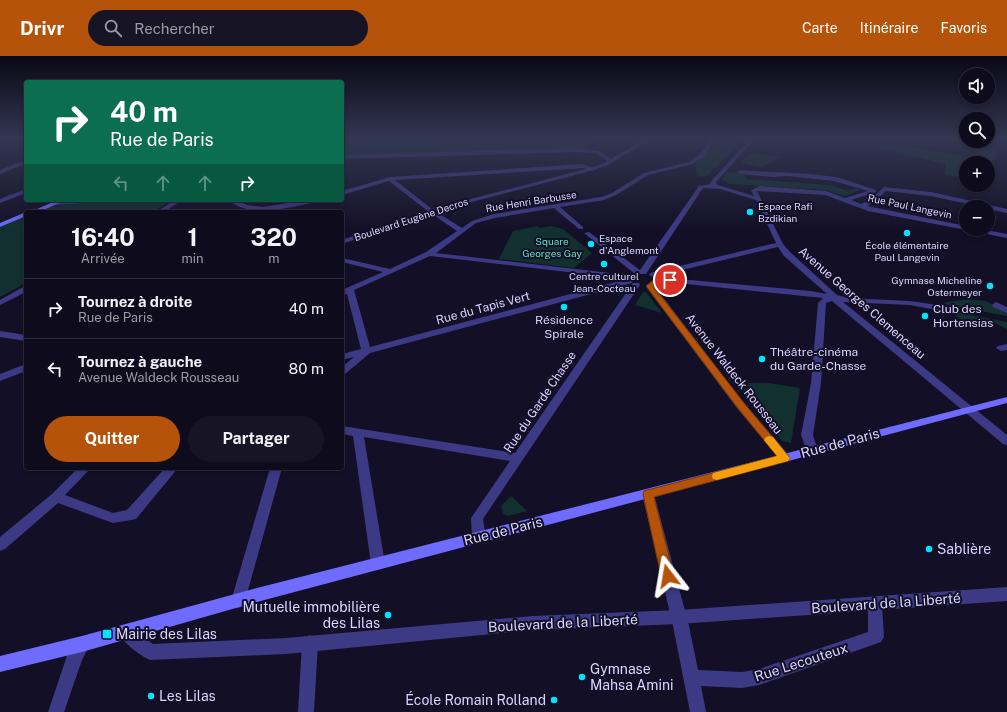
<!DOCTYPE html>
<html lang="fr">
<meta charset="utf-8">
<style>
body{margin:0;font-family:"Public Sans",sans-serif;background:#171425;color:#f1f3f6;height:100vh;display:flex;flex-direction:column;font-size:15px;white-space:nowrap}
*{box-sizing:border-box;margin:0}
p{font-size:13px;color:#9b9ba3}
.icon{flex:none;width:22px;height:22px;fill:none;stroke:currentColor;stroke-width:2;stroke-linecap:round;stroke-linejoin:round}
.map{position:relative;flex:1;overflow:hidden}
.sheet{position:absolute;left:24px;top:154px;width:320px;height:260px;display:flex;flex-direction:column;background:#0e0b1c;border-radius:4px;box-shadow:0 2px 6px #0003,0 0 0 1px #2e2b3b}
.sheet>*{flex:none}
.top-card{position:absolute;left:24px;top:24px;width:320px;height:122px;border-radius:4px;box-shadow:0 2px 6px #0003,0 0 0 1px #2e2b3b;background:#0b6e4f;color:#fff;overflow:hidden}
.tools{position:absolute;left:959px;top:12px;display:grid;gap:8px}
.tools a{display:grid;place-items:center;width:36px;height:36px;border-radius:50%;background:#0e0b1c;box-shadow:0 2px 6px #0003,0 0 0 1px #2e2b3b;font-size:20px}
.pin{position:absolute;display:grid;place-items:center;width:34px;height:34px;color:#fff;margin:-17px;border:2px solid #fff;border-radius:50%;box-shadow:0 1px 4px #0007}
.me{position:absolute;width:44px;margin:-22px;rotate:346deg;stroke-linejoin:round;filter:drop-shadow(0 0 3px #0008)}
.turn{display:flex;align-items:center;gap:14px;height:84px;padding:0 20px;font-size:18px}
.turn .icon{width:52px;height:52px;stroke-width:2.5}
.turn b{display:block;font-size:28px;line-height:34px}
.lanes{display:flex;align-items:center;height:38px;padding:0 20px;background:#0003;justify-content:center;gap:20px;direction:ltr}
.lanes .off{opacity:.35}
.eta{display:flex;justify-content:space-evenly;align-items:center;height:68px;text-align:center}
.eta b{font-size:24px;font-weight:700;line-height:28px}
.primary-button{display:flex;gap:8px;margin-top:auto;padding:8px 20px}
.primary-button a{flex:1;height:46px;border-radius:24px;background:#b45309;color:#fff;font-size:16px;font-weight:700;line-height:46px;text-align:center}
.primary-button a+a{background:#171425;color:#f1f3f6}
ul{padding:0;list-style:none}
li{display:flex;align-items:center;gap:12px;height:60px;padding:0 20px;border-top:1px solid #2e2b3b}
li div{flex:1}
li b{display:block;font-size:15px}
li em{font-style:normal}
header{display:flex;align-items:center;gap:24px;box-sizing:border-box;height:56px;padding:0 20px;background:#b45309;color:#fff}
header strong{font-size:19px}
nav{display:flex;gap:22px;margin-inline-start:auto;font-size:14px}
.search{width:280px;height:36px;background:#171425;display:flex;align-items:center;gap:10px;box-sizing:border-box;padding:0 14px;border-radius:22px;color:#9b9ba3;font-size:15px}
.map>svg:first-child{display:block}
.green{fill:#12302f}
.lines{fill:none;stroke-linecap:round;stroke-linejoin:round}
.minor{fill:#3d3a85;fill-rule:evenodd}
.tertiary{fill:#3d3a85;fill-rule:evenodd}
.secondary{fill:#6f6bff;fill-rule:evenodd}
.route{fill:#b45309;stroke:#753606}
.slow{fill:#f59e0b}
.poi-dot{fill:#00e5ff;stroke:#130f26;stroke-width:1.5}
.labels{text-anchor:middle;stroke-width:4;stroke-linejoin:round;paint-order:stroke}
.far-street-label{font-size:10px;fill:#d9d4ff;stroke:#130f26}
.far-poi-label{font-size:10px;fill:#d9d4ff;stroke:#130f26;text-anchor:start}
.far-park-label{font-size:10px;fill:#5fe0c0;stroke:#130f26}
.street-label{font-size:12px;fill:#d9d4ff;stroke:#130f26}
.poi-label{font-size:12px;fill:#d9d4ff;stroke:#130f26;text-anchor:start}
.near-street-label{font-size:14px;fill:#d9d4ff;stroke:#130f26}
.near-poi-label{font-size:14px;fill:#d9d4ff;stroke:#130f26;text-anchor:start}
</style>
<header>
<strong>Drivr</strong>
<div class="search"><svg class="icon" aria-label="search" viewBox="0 0 24 24"><circle cx="10" cy="10" r="6"/><path d="M15 15l6 6"/></svg>Rechercher</div>
<nav><a>Carte</a><a>Itinéraire</a><a>Favoris</a></nav>
</header>
<div class="map">
<svg width="1007" height="656" viewBox="0 0 1007 656">
<rect width="100%" height="100%" fill="#130f26"/>
<g class="green">
<path d="M342,83H601L582,93L571,94L342,100Z"/>
<path d="M711,83H744L707,120L697,121L695,108L715,88Z"/>
<path d="M886,87L968,101L980,92L997,95L988,125V107H966V122L945,119V108L874,91Z"/>
<path d="M751,96L780,101L762,111L740,107Z"/>
<path d="M728,116L744,117L747,123L830,129L849,135L856,132L861,134L845,140L825,134L730,128L721,123Z"/>
<path d="M123,144H173L152,156H37L52,150Z"/>
<path d="M26,160V227L0,241V171Z"/>
<path d="M538,170L540,172L552,170L563,173L592,197L574,212L499,203L513,175Z"/>
<path d="M643,236H646L662,257L635,249Z"/>
<path d="M969,243L986,245L1007,256V260L943,248L947,246Z"/>
<path d="M955,256L1007,266V273L995,267L971,271L952,257Z"/>
<path d="M750,327H769L800,332L791,387L782,385L737,328Z"/>
<path d="M511,440L527,455L508,460L503,458L501,450Z"/>
</g>
<g class="lines">
<g class="minor">
<path d="M712,83H717L703,101L693,108L648,119L616,139L604,144L560,151L583,171V173H579L554,152L495,162L476,167L436,197L628,219L632,221L630,223L633,225L632,227L370,297L345,318L342,319V311L354,301L342,304V298L361,293L347,238L342,239V234L383,216L342,206V202L390,213L426,196L457,175L429,156L389,125L342,139V135L390,121L583,108L595,113L592,115L583,112L395,124L433,154L462,172L472,165L494,158L601,141L612,137L644,117L689,106L699,99ZM430,200L627,223L370,291L354,234Z"/>
<path d="M750,83H755L717,125L716,127L718,129L754,140L751,134L760,130L826,135L845,142L868,135L834,125L788,120L773,121L740,118L737,116L740,114C772,117 804,116 835,121C849,124 863,130 876,134V136L851,144L861,148L870,144L884,131L931,136L1007,153V157L988,153V151H982L931,140L886,135L874,146L867,150L966,170V173H981L1007,178V182L868,155L825,139L757,135L783,188L790,196L837,239L848,242L910,245L944,250L945,252L941,255L910,249L843,246L1007,379V389L1003,388L832,245L826,247L821,327L813,379L818,395L816,398L812,399L808,398L801,379L811,327L818,247L823,242L657,225L653,223L657,221L811,235L827,238L784,200L778,191L653,221L649,219L650,217L776,187L756,144L720,133L703,132L646,218H635L584,177L589,176L640,214L699,130L711,128L710,127L713,123Z"/>
<path d="M575,92L599,95L614,105L609,106L596,97L575,96L342,103V99Z"/>
<path d="M26,106V110H20L0,118V114L17,107Z"/>
<path d="M74,144H107L104,146L56,149L53,147L56,145Z"/>
<path d="M175,144H182L164,156H156Z"/>
<path d="M228,144H236L247,149L263,151L307,144H321L318,146C291,150 252,164 228,144Z"/>
<path d="M633,227H639L640,229L483,463L486,482L484,486L479,488L474,486L472,482L471,462L510,405L364,381L385,508L383,512L378,514L373,512L371,508L353,380L342,378V370L515,397Z"/>
<path d="M647,228H653L744,347L789,399L791,402L789,405L785,406L781,405L736,351L647,232Z"/>
<path d="M23,231H26V236L0,249V244Z"/>
<path d="M996,246L1007,251V257L993,251L992,249Z"/>
<path d="M0,275L26,279V285L0,281Z"/>
<path d="M1007,288V294L1001,295L996,292L998,290Z"/>
<path d="M78,412H91L65,439L113,457L127,454L165,412H178L136,463L131,464L113,467L58,447L5,493L0,495V481L52,438Z"/>
<path d="M270,412H282L245,545L243,550L238,552L233,550L231,545Z"/>
<path d="M648,433L652,435L654,438L689,570L698,614L742,616L759,613L868,576V548L870,543L875,541L880,543L882,548L884,581L881,586L759,629L742,632L701,630L706,656H690L673,570L642,438L644,435Z"/>
<path d="M310,579L315,582L318,587L314,656H298L302,587L305,582Z"/>
<path d="M82,580L87,583L90,588L82,604L64,656H48L69,594L77,583Z"/>
</g>
<g class="tertiary">
<path d="M645,83H651L608,109L594,114L433,156L342,188V184L429,154L590,112L604,107Z"/>
<path d="M26,133V137L0,147V143Z"/>
<path d="M26,308V315L0,325V318Z"/>
<path d="M1007,531V545L679,568L533,574L286,598L150,604C139,599 123,587 118,576L121,571L126,569L131,571L153,588L286,582L533,560L679,554Z"/>
</g>
<g class="secondary">
<path d="M58,144H66L39,156H30Z"/>
<path d="M26,156V160L0,171V167Z"/>
<path d="M1007,341V347L257,546L82,596L0,616V600L82,580L257,532Z"/>
</g>
</g>
<linearGradient id="sky" x2="0" y2="1"><stop stop-color="#0a0815"/><stop offset="0.47" stop-color="#333752"/><stop offset="1" stop-color="#333752" stop-opacity="0"/></linearGradient>
<rect width="1007" height="175" fill="url(#sky)"/>
<path class="route" d="M657,221L672,222V225H660L658,229L654,231L744,347L790,402L788,405L785,406L654,441L674,520L672,524L668,526L663,524L661,520L643,438L644,435L777,400L737,351L646,230Z"/>
<path class="slow" d="M769,380L773,381L788,400L790,402L788,405L717,424L713,423L712,420L713,417L777,400L764,384L766,381Z"/>
<g class="poi-dot">
<circle cx="750" cy="156" r="4"/>
<circle cx="907" cy="177" r="4"/>
<circle cx="591" cy="188" r="4"/>
<circle cx="604" cy="208" r="4"/>
<circle cx="990" cy="230" r="4"/>
<circle cx="564" cy="251" r="4"/>
<circle cx="925" cy="260" r="4"/>
<circle cx="762" cy="303" r="4"/>
<circle cx="929" cy="493" r="4"/>
<circle cx="388" cy="559" r="4"/>
<rect x="102" y="573" width="10" height="10" rx="2"/>
<circle cx="582" cy="621" r="4"/>
<circle cx="151" cy="640" r="4"/>
<circle cx="554" cy="644" r="4"/>
</g>
<g class="labels">
<g class="far-street-label">
<text transform="translate(531 145) rotate(-9)" y="4">Rue Henri Barbusse</text>
<text transform="translate(910 150) rotate(12)" y="4">Rue Paul Langevin</text>
<text transform="translate(411 163) rotate(-18)" y="4">Boulevard Eugène Decros</text>
</g>
<g class="far-poi-label">
<text x="758" y="154">Espace Rafi<tspan x="758" dy="12">Bzdikian</tspan></text>
<text x="599" y="186">Espace<tspan x="599" dy="12">d'Anglemont</tspan></text>
<text x="907" y="193" text-anchor="middle">École élémentaire<tspan x="907" dy="12">Paul Langevin</tspan></text>
<text x="604" y="224" text-anchor="middle">Centre culturel<tspan x="604" dy="12">Jean-Cocteau</tspan></text>
<text x="982" y="228" text-anchor="end">Gymnase Micheline<tspan x="982" dy="12">Ostermeyer</tspan></text>
</g>
<g class="far-park-label">
<text x="552" y="189">Square<tspan x="552" dy="12">Georges Gay</tspan></text>
</g>
<g class="street-label">
<text transform="translate(862 247) rotate(41)" y="4">Avenue Georges Clemenceau</text>
<text transform="translate(483 252) rotate(-15)" y="4">Rue du Tapis Vert</text>
<text transform="translate(734 318) rotate(52)" y="4">Avenue Waldeck Rousseau</text>
<text transform="translate(540 346) rotate(-56)" y="4">Rue du Garde Chasse</text>
</g>
<g class="poi-label">
<text x="933" y="257">Club des<tspan x="933" dy="14">Hortensias</tspan></text>
<text x="564" y="268" text-anchor="middle">Résidence<tspan x="564" dy="14">Spirale</tspan></text>
<text x="770" y="300">Théâtre-cinéma<tspan x="770" dy="14">du Garde-Chasse</tspan></text>
</g>
<g class="near-street-label">
<text transform="translate(840 387) rotate(-15)" y="5">Rue de Paris</text>
<text transform="translate(503 475) rotate(-14)" y="5">Rue de Paris</text>
<text transform="translate(886 547) rotate(-4)" y="5">Boulevard de la Liberté</text>
<text transform="translate(563 567) rotate(-3)" y="5">Boulevard de la Liberté</text>
<text transform="translate(801 606) rotate(-18)" y="5">Rue Lecouteux</text>
</g>
<g class="near-poi-label">
<text x="937" y="498">Sablière</text>
<text x="380" y="556" text-anchor="end">Mutuelle immobilière<tspan x="380" dy="16">des Lilas</tspan></text>
<text x="116" y="583">Mairie des Lilas</text>
<text x="590" y="618">Gymnase<tspan x="590" dy="16">Mahsa Amini</tspan></text>
<text x="159" y="645">Les Lilas</text>
<text x="546" y="649" text-anchor="end">École Romain Rolland</text>
</g>
</g>
</svg>
<div class="tools">
<a><svg class="icon" aria-label="sound" viewBox="0 0 24 24"><path d="M4 9h4l5-4v14l-5-4H4zM17 9q2 3 0 6"/></svg></a>
<a><svg class="icon" aria-label="search" viewBox="0 0 24 24"><circle cx="10" cy="10" r="6"/><path d="M15 15l6 6"/></svg></a>
<a>+</a>
<a>−</a>
</div>
<div class="pin" style="left:670px;top:224px;background:#d93025"><svg class="icon" aria-label="arrive" viewBox="0 0 24 24"><path d="M6 21V4h12l-3 4 3 4H6"/></svg></div>
<svg class="me" style="left:668px;top:520px" viewBox="-20 -20 40 40"><path d="M0-17L14 15 0 8-14 15z" fill="#b45309" stroke="#fff" stroke-width="4"/></svg>
<div class="top-card">
<div class="turn"><svg class="icon" aria-label="right" viewBox="0 0 24 24"><path d="M7 20v-9h11M14 6l5 5-5 5"/></svg><div><b>40 m</b>Rue de Paris</div></div>
<div class="lanes"><svg class="icon off" aria-label="left" viewBox="0 0 24 24"><path d="M17 20v-9H6M10 6l-5 5 5 5"/></svg><svg class="icon off" aria-label="ahead" viewBox="0 0 24 24"><path d="M12 20V5M6 11l6-6 6 6"/></svg><svg class="icon off" aria-label="ahead" viewBox="0 0 24 24"><path d="M12 20V5M6 11l6-6 6 6"/></svg><svg class="icon" aria-label="right" viewBox="0 0 24 24"><path d="M7 20v-9h11M14 6l5 5-5 5"/></svg></div>
</div>
<section class="sheet">
<div class="eta">
<div><b>16:40</b><p>Arrivée</p></div>
<div><b>1</b><p>min</p></div>
<div><b>320</b><p>m</p></div>
</div>
<ul>
<li><svg class="icon" aria-label="right" viewBox="0 0 24 24"><path d="M7 20v-9h11M14 6l5 5-5 5"/></svg><div><b>Tournez à droite</b><p>Rue de Paris</p></div><em>40 m</em></li>
<li><svg class="icon" aria-label="left" viewBox="0 0 24 24"><path d="M17 20v-9H6M10 6l-5 5 5 5"/></svg><div><b>Tournez à gauche</b><p>Avenue Waldeck Rousseau</p></div><em>80 m</em></li>
</ul>
<div class="primary-button"><a>Quitter</a><a>Partager</a></div>
</section>
</div>
